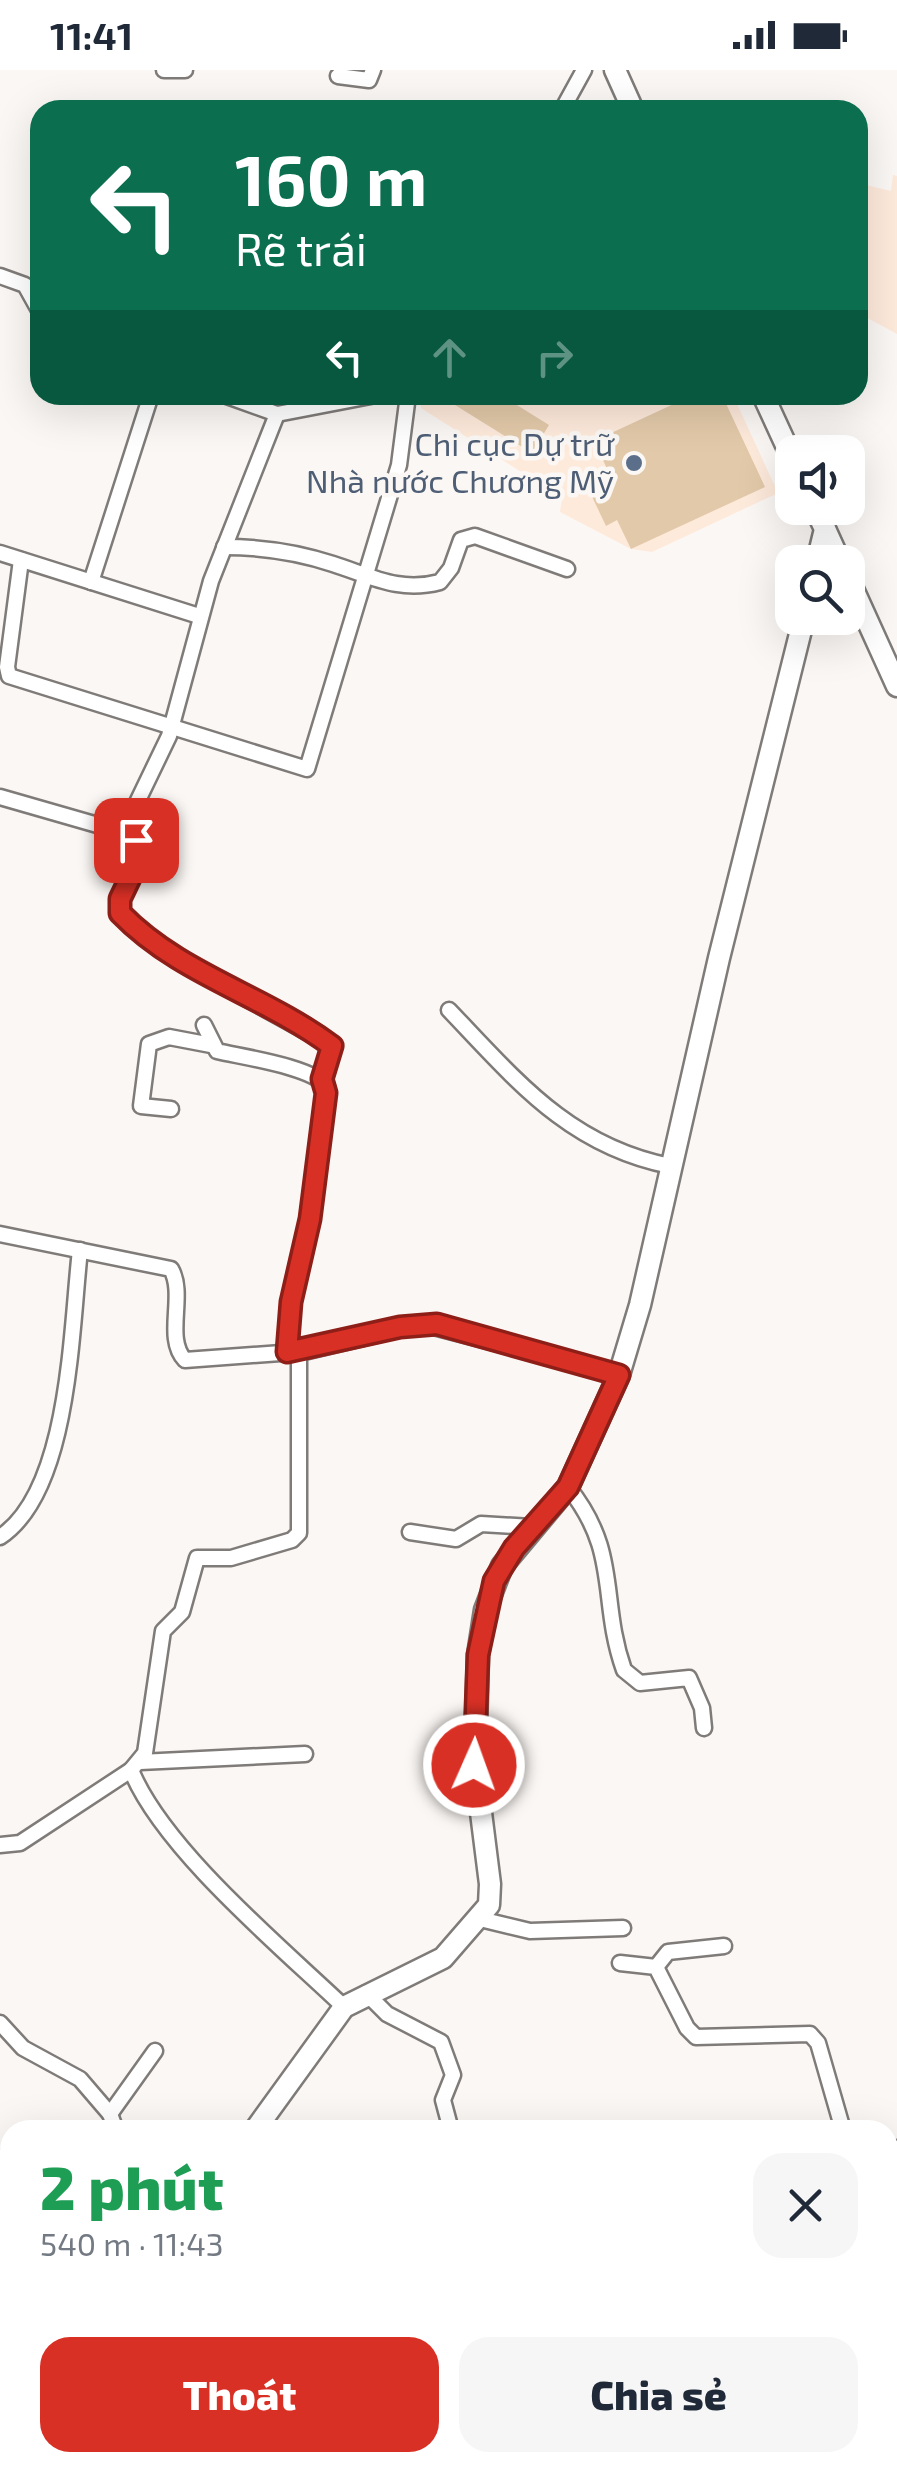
<!DOCTYPE html>
<html lang="vi">
<meta charset="utf-8">
<style>
body{margin:0;font-family:"Exo 2",sans-serif;background:#f6f6f7;color:#1f2937;height:100vh;display:flex;flex-direction:column;font-size:38px;white-space:nowrap}
*{box-sizing:border-box;margin:0}
p{font-size:32px;color:#747a83}
.icon{flex:none;width:55px;height:55px;fill:none;stroke:currentColor;stroke-width:2;stroke-linecap:round;stroke-linejoin:round}
.map{position:relative;flex:1;overflow:hidden}
.drawer{position:absolute;left:0px;top:2050px;width:898px;height:352px;display:flex;flex-direction:column;background:#fff;border-radius:30px 30px 0 0;box-shadow:0 10px 40px #0002}
.drawer>*{flex:none}
.banner{position:absolute;left:30px;top:30px;width:838px;height:305px;border-radius:30px;box-shadow:0 10px 40px #0002;background:#0b6e4f;color:#fff;overflow:hidden}
.buttons{position:absolute;left:775px;top:365px;display:grid;gap:20px}
.buttons a{display:grid;place-items:center;width:90px;height:90px;border-radius:20px;background:#fff;box-shadow:0 10px 40px #0002;font-size:50px}
.pin{position:absolute;display:grid;place-items:center;width:85px;height:85px;color:#fff;margin:-42px;border-radius:20px;box-shadow:0 5px 15px #0006}
.me{position:absolute;width:110px;margin:-55px;rotate:2deg;stroke-linejoin:round;filter:drop-shadow(0 0 8px #0008)}
.turn{display:flex;align-items:center;gap:35px;height:210px;padding:0 40px;font-size:45px}
.turn .icon{width:130px;height:130px;stroke-width:2.5}
.turn b{display:block;font-size:70px;line-height:85px}
.lanes{display:flex;align-items:center;height:95px;padding:0 40px;background:#0003;justify-content:center;gap:50px;direction:ltr}
.lanes .off{opacity:.35}
.round{display:grid;place-items:center;flex:none;width:105px;height:105px;border-radius:30px;background:#f6f6f7}
.headline{display:flex;align-items:center;justify-content:space-between;height:170px;padding:0 40px}
h1{font-size:60px;font-weight:800;line-height:75px;color:#1e9e55}
.primary-button{display:flex;gap:20px;margin-top:auto;padding:20px 40px}
.primary-button a{flex:1;height:115px;border-radius:30px;background:#d93025;color:#fff;font-size:40px;font-weight:800;line-height:115px;text-align:center}
.primary-button a+a{background:#f6f6f7;color:#1f2937}
.status{display:flex;justify-content:space-between;align-items:center;height:70px;padding:0 50px;background:#fff;direction:ltr}
.status svg{height:28px;fill:currentColor}
.map>svg:first-child{display:block}
.commercial{fill:#feeadb}
.building{fill:#e2c9a9}
.lines{fill:none;stroke-linecap:round;stroke-linejoin:round}
.minor-casing{stroke:#7f7b79;stroke-width:19}
.secondary-casing{stroke:#7f7b79;stroke-width:25}
.minor{stroke:#fff;stroke-width:14}
.secondary{stroke:#fff;stroke-width:20}
.route-casing{stroke:#8d1f18;stroke-width:25}
.route{stroke:#d93025;stroke-width:18}
.service-dot{fill:#5c6f8a;stroke:#fbf7f4;stroke-width:4}
.labels{text-anchor:middle;stroke-width:9;stroke-linejoin:round;paint-order:stroke}
.service-label{font-size:32px;fill:#4e5e75;stroke:#fbf7f4;text-anchor:end}
</style>
<div class="status"><b>11:41</b><svg viewBox="0 0 49 12"><path d="M0 12V9h3v3zM5 12V6h3v6zM10 12V3h3v9zM15 12V0h3v12zM26 1h20v11H26zM47 4h2v5h-2z"/></svg></div>
<div class="map">
<svg width="897" height="2402" viewBox="0 0 897 2402">
<rect width="100%" height="100%" fill="#fbf7f4"/>
<g class="commercial">
<path d="M893,105L897,106V264L858,243V132L862,114L891,121Z"/>
<path d="M421,325H733L778,423L652,482L631,479L560,442L562,428L421,338Z"/>
</g>
<g class="building">
<path d="M439,325H501L549,355L532,383Z"/>
<path d="M693,325H722L765,417L631,479L617,450L606,456L586,414L609,403L594,371Z"/>
</g>
<g class="lines">
<defs>
<g id="minor">
<path d="M164,0H185"/>
<path d="M338,6L369,10L373,0"/>
<path d="M562,40L584,0"/>
<path d="M0,206L25,215L40,242"/>
<path d="M224,325L277,344L376,325"/>
<path d="M224,477C262,477 297,482 333,494C371,506 399,523 440,512L451,498L461,470L475,466L567,499"/>
<path d="M0,483L199,546"/>
<path d="M21,490L7,597L9,606L307,699L399,395L408,325"/>
<path d="M91,512L151,325"/>
<path d="M0,727L101,756L130,747L169,666L211,511L277,344"/>
<path d="M118,754L136,770L142,783L120,829V843L143,867L180,892L332,976L322,1009"/>
<path d="M449,940C516,1010 569,1076 670,1096"/>
<path d="M204,955L217,981C242,987 314,997 327,1017L310,1149L291,1232L287,1282"/>
<path d="M171,1039L141,1036L149,974L169,967L211,975"/>
<path d="M0,1164L171,1199C186,1225 164,1268 185,1290L308,1281L422,1254L619,1305"/>
<path d="M568,1417C621,1483 599,1529 624,1600L640,1613L689,1608L702,1638L704,1658"/>
<path d="M410,1462L456,1469L481,1454L532,1457"/>
<path d="M0,1467C70,1421 71,1259 80,1180"/>
<path d="M140,1692L305,1684"/>
<path d="M131,1700L145,1683L163,1561L182,1542L197,1488H231L292,1470L299,1463V1281"/>
<path d="M0,1775L20,1773L131,1700C163,1779 281,1877 344,1937"/>
<path d="M480,1849L530,1861L623,1858"/>
<path d="M620,1893L656,1897L687,1958L696,1967L810,1964L818,1973L843,2060"/>
<path d="M656,1897L668,1882L724,1876"/>
<path d="M366,1923L387,1944L441,1972L453,2005L443,2030L451,2060"/>
<path d="M0,1953L23,1978L80,2009L110,2044L155,1981"/>
<path d="M110,2044L116,2060"/>
<path d="M888,2082L897,2078"/>
<path d="M0,2088L10,2095"/>
<path d="M390,2392L393,2402"/>
<path d="M155,2402L167,2392"/>
</g>
<g id="secondary">
<path d="M615,0L633,40"/>
<path d="M763,325L792,388"/>
<path d="M815,438L825,459L817,492"/>
<path d="M825,459L840,492"/>
<path d="M848,508L897,616"/>
<path d="M255,2060L344,1937L443,1888L489,1835L490,1814L475,1695L478,1585L485,1540L502,1496L568,1417L619,1305L640,1235L719,888L804,548"/>
<path d="M0,2229L10,2223"/>
</g>
</defs>
<use href="#minor" class="minor-casing"/>
<use href="#secondary" class="secondary-casing"/>
<use href="#minor" class="minor"/>
<use href="#secondary" class="secondary"/>
</g>
<g class="lines">
<defs>
<path id="route" d="M136,770L142,783L120,829V843C180,905 264,925 332,976L322,1009L326,1023L310,1149L291,1232L287,1282L400,1257L437,1254L619,1305L568,1417L514,1478L494,1511L478,1585L474,1695"/>
</defs>
<use href="#route" class="route-casing"/>
<use href="#route" class="route"/>
</g>
<circle class="service-dot" cx="634" cy="393" r="10"/>
<g class="labels">
<g class="service-label">
<text x="614" y="386">Chi cục Dự trữ<tspan x="614" dy="37">Nhà nước Chương Mỹ</tspan></text>
</g>
</g>
</svg>
<div class="buttons">
<a><svg class="icon" aria-label="sound" viewBox="0 0 24 24"><path d="M4 9h4l5-4v14l-5-4H4zM17 9q2 3 0 6"/></svg></a>
<a><svg class="icon" aria-label="search" viewBox="0 0 24 24"><circle cx="10" cy="10" r="6"/><path d="M15 15l6 6"/></svg></a>
</div>
<div class="pin" style="left:136px;top:770px;background:#d93025"><svg class="icon" aria-label="arrive" viewBox="0 0 24 24"><path d="M6 21V4h12l-3 4 3 4H6"/></svg></div>
<svg class="me" style="left:474px;top:1695px" viewBox="-20 -20 40 40"><circle r="17" fill="#d93025" stroke="#fff" stroke-width="3"/><path d="M0-11L8 9 0 5-8 9z" fill="#fff"/></svg>
<div class="banner">
<div class="turn"><svg class="icon" aria-label="left" viewBox="0 0 24 24"><path d="M17 20v-9H6M10 6l-5 5 5 5"/></svg><div><b>160 m</b>Rẽ trái</div></div>
<div class="lanes"><svg class="icon" aria-label="left" viewBox="0 0 24 24"><path d="M17 20v-9H6M10 6l-5 5 5 5"/></svg><svg class="icon off" aria-label="ahead" viewBox="0 0 24 24"><path d="M12 20V5M6 11l6-6 6 6"/></svg><svg class="icon off" aria-label="right" viewBox="0 0 24 24"><path d="M7 20v-9h11M14 6l5 5-5 5"/></svg></div>
</div>
<section class="drawer">
<div class="headline"><div><h1>2 phút</h1><p>540 m · 11:43</p></div><a class="round"><svg class="icon" aria-label="close" viewBox="0 0 24 24"><path d="M6 6l12 12M18 6L6 18"/></svg></a></div>
<div class="primary-button"><a>Thoát</a><a>Chia sẻ</a></div>
</section>
</div>
